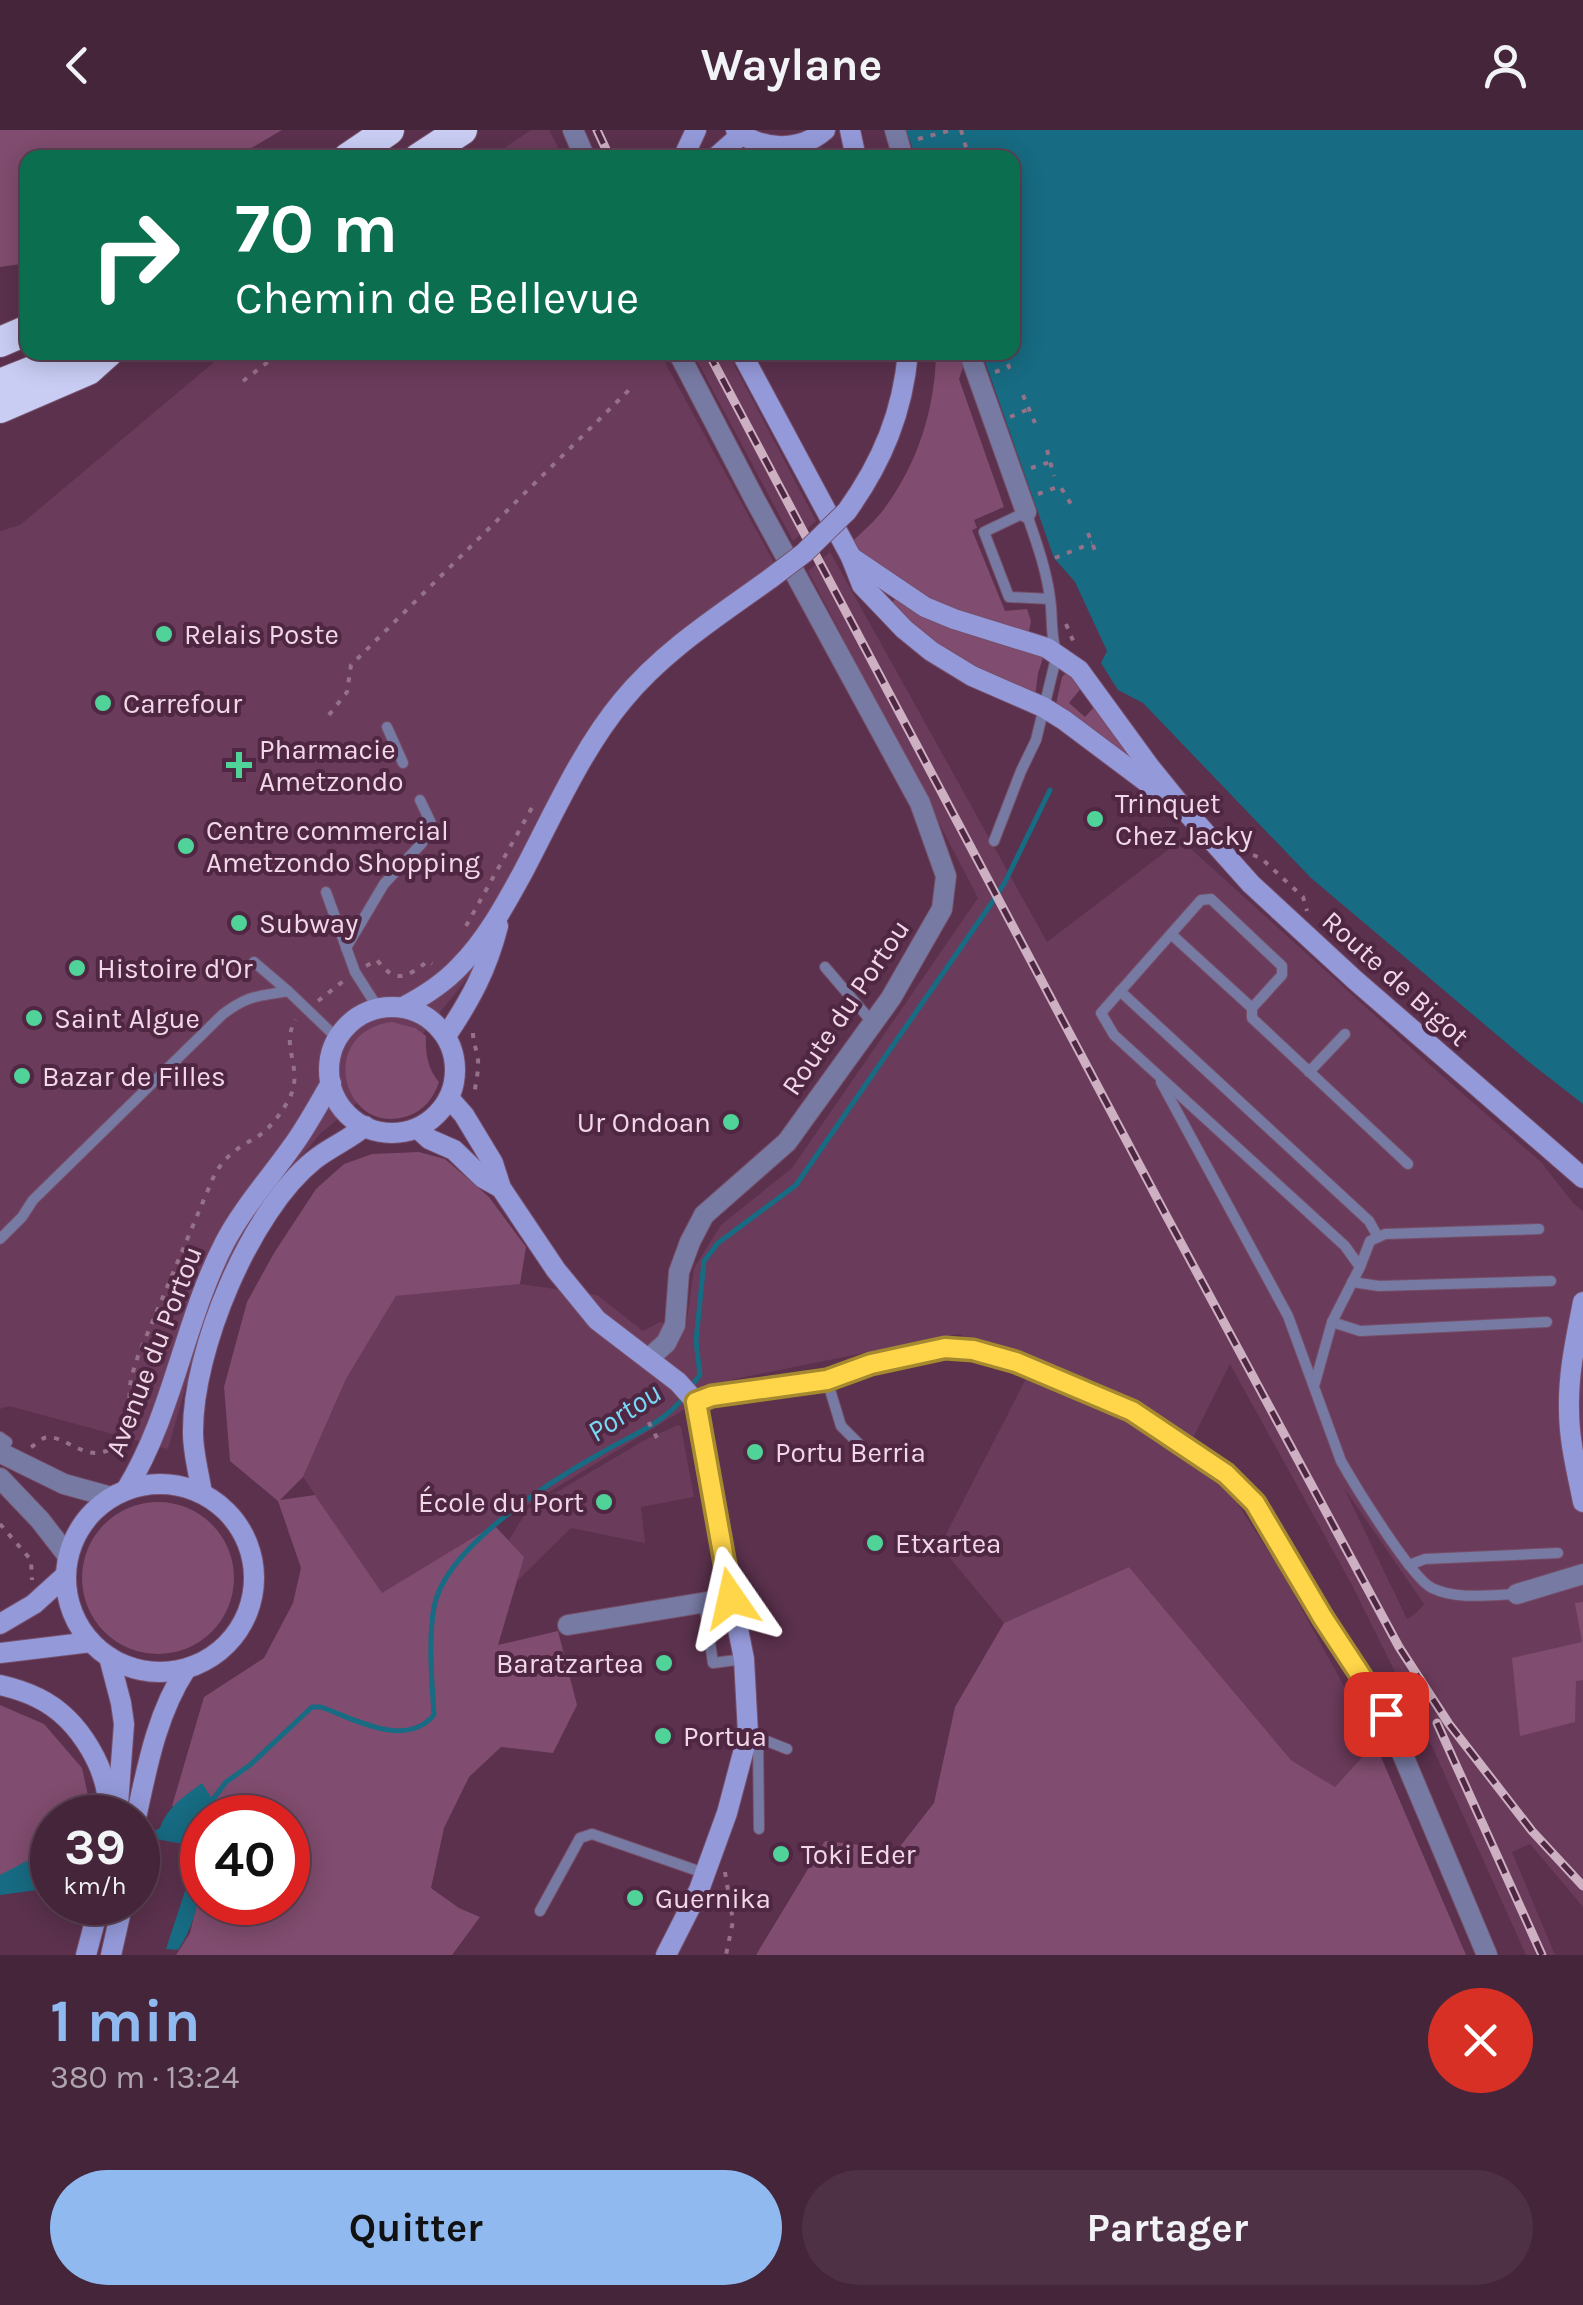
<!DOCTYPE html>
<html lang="fr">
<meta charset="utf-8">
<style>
body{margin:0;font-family:Karla,sans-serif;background:#4e3145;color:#f1f3f6;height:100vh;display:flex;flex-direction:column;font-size:38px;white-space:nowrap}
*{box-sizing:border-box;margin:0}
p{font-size:32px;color:#afa5af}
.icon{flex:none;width:55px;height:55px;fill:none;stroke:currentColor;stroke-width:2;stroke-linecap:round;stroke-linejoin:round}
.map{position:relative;height:1825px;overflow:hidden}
.sheet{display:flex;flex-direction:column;background:#44253a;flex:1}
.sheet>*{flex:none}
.hud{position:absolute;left:20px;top:20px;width:1000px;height:210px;border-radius:20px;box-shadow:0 5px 25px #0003,0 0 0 2px #5c4254;background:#0b6e4f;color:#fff;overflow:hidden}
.speed{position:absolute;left:30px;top:1665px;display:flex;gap:20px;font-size:50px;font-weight:700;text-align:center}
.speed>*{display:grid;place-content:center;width:130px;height:130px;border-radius:50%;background:#44253a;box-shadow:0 5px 25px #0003,0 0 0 2px #5c4254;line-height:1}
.speed small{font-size:25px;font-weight:400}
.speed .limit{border:15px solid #d22;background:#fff;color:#111}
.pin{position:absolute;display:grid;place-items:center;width:85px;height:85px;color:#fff;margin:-42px;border-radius:20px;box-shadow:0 5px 15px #0006}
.me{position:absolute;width:110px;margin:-55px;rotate:349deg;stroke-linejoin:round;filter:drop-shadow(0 0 8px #0008)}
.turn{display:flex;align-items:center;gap:35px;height:210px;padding:0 50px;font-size:45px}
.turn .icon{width:130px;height:130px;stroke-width:2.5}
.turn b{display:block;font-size:70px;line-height:85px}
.round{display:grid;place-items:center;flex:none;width:105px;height:105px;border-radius:52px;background:#4e3145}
.summary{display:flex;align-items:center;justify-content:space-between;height:170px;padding:0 50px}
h1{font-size:60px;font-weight:700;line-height:75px;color:#90b9f0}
.action{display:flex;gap:20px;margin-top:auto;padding:20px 50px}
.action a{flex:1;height:115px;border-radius:60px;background:#90b9f0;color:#111;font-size:40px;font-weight:700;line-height:115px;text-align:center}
.action a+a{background:#4e3145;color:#f1f3f6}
header{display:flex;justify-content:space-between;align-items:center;height:130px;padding:0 50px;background:#44253a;font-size:45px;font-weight:700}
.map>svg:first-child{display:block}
.built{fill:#6b3b5b;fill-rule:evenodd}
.green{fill:#804c6f}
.water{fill:#176b82}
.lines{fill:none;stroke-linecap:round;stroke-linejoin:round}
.stream{stroke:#176b82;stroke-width:5}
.lane-casing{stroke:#764f69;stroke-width:12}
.street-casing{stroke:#764f69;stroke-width:22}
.secondary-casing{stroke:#764f69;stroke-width:22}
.highway-casing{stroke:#764f69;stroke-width:32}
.path{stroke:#957289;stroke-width:4;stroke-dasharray:5 8;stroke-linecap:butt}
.lane{stroke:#777aa3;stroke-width:10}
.street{stroke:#777aa3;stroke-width:20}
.secondary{stroke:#9499d9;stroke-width:20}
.highway{stroke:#c9cdf4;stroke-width:30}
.rail-casing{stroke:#cdb0c2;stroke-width:9}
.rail{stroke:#4f2742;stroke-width:5;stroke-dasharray:15;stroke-linecap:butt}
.secondary-bridge-casing{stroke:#764f69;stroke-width:22;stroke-linecap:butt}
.secondary-bridge{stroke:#9499d9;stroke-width:20}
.route-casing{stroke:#a68a30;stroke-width:25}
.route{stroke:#ffd54a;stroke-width:18}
.poi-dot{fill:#50d398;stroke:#4f2742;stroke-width:4}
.labels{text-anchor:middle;stroke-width:8;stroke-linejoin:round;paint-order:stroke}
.poi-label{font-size:28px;fill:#f1d7e7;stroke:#4f2742;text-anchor:start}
.street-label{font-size:28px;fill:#f1d7e7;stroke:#4f2742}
.water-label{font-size:30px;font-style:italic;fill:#78d9f7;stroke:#4f2742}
</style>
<header><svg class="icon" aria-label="back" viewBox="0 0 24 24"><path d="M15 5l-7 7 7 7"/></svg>Waylane<svg class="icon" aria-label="person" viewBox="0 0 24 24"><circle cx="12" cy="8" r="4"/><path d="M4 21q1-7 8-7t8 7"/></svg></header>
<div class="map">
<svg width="1583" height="1825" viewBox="0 0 1583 1825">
<rect width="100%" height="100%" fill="#5b314d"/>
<g class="built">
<path d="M531,0H549L563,27H491Z"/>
<path d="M225,223H660L778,440L651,538L576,636L481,831L390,945L320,1004L271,1063L212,1164L168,1319L9,1276L0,1279V401L20,395Z"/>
<path d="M693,223H728L816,391L793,411Z"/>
<path d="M830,422L1047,812L1181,710L1422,928L1541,1032L1573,1073L1583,1081V1777L1530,1714L1512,1722L1555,1825H1526L1435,1623L1353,1457L1230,1234L1194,1306L1280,1439L1375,1613L1335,1657L1291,1630L1129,1437L1004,1493L940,1416L1034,1233L958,1204L734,1249L382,1464L303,1347L346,1249L396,1166L520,1154L597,1165L643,1201L660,1192L686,1197L694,1138L721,1095L792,1038L978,768L808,441ZM1344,1358L1424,1474L1415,1484L1407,1489Z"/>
<path d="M678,1295L681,1297L694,1367L641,1377L645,1413L571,1398L511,1457L492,1438L528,1379L645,1310Z"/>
</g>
<g class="green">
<path d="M0,0H282L236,27L28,28L27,133L0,137Z"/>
<path d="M936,223H961L964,234L959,249L1004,377L974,390L977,398L972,400L1005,481L1027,479L1031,491L1029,501L1022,502L927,469L868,431L851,413C862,402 875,391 884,379C918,333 935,279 936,223Z"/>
<path d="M896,467L1044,525L1038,543L1035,567L962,533L890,476Z"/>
<path d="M1068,541L1082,557L1069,573L1085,587L1094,577L1130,626L1128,629L1056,574L1062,547Z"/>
<path d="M392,892L415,898L426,906C425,922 428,940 439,952C434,967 425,980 408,986C343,1008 315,902 392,892Z"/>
<path d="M419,1022L445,1029L489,1067L526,1117L520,1154L396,1166L346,1249L303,1347L280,1370L315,1365L382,1463L494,1395L524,1427L498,1515L558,1501L577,1575L553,1623L501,1617L469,1647L444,1698L431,1758L459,1778L480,1787L452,1825H176L190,1803L198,1768L202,1757V1772H288V1688L221,1687V1683L172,1676L204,1567L264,1528L293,1473L301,1438L278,1371L230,1331L224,1257L247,1172L274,1123L316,1059L344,1034L372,1024Z"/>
<circle cx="158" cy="1448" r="76"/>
<path d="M1129,1437L1291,1630L1335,1657L1375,1613L1466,1825H756L825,1711L898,1719L934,1673L955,1577L1004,1493Z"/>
<path d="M1583,1472V1550L1576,1551L1575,1592L1520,1606L1512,1528L1582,1512L1575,1473Z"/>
<path d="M0,1575L44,1594L82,1638L91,1679L88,1687L52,1688V1718L0,1747Z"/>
</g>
<g class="water">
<path d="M906,0H1583V974L1529,932L1311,748L1143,573L1118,560L1101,533L1107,521L1075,452L1054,428L982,223L1012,222V28L916,27Z"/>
<path d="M202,1653L221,1683V1687L202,1688C202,1733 205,1781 178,1820L166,1819L200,1715L195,1708L183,1714L156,1709C165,1678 178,1671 202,1653Z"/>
<path d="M52,1718V1758L0,1765V1745Z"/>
</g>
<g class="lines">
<g class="stream">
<path d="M690,1258L700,1245L696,1211L704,1131L718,1113L796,1055L991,774L1005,752L1050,660"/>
<path d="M210,1673L226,1652L250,1635L312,1577H321C355,1589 405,1619 434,1585C432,1550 428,1512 434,1477C445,1417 551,1351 601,1323C630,1306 663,1294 684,1267"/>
<path d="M153,1704L164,1699"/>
</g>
<defs>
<g id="lane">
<path d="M387,597L403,633"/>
<path d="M994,711L1021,641L1036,610L1057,524C1050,507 1053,486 1050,468C1046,438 1036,411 1026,382L984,402L1009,467L1050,469"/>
<path d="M326,762L355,842L378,878"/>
<path d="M1171,804L1252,878"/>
<path d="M346,818L384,754L422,713L431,693L420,670"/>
<path d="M254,832L288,861L338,909"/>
<path d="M825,837L872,892"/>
<path d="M1120,861L1369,1091L1378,1107"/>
<path d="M1309,942L1345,904"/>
<path d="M1161,952L1288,1186L1341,1331C1354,1354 1412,1449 1432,1458C1456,1470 1491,1465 1517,1464"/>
<path d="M0,1109L22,1087L33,1070L223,884C250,864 257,867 288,861"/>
<path d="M1360,1137L1345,1116L1114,905L1101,883L1201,770L1211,769L1282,836V845L1252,878V888L1408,1034"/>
<path d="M1352,1152L1379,1156L1551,1151"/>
<path d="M1332,1192L1360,1201L1547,1192"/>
<path d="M827,1250L841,1296L863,1318"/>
<path d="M1315,1253L1332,1192L1360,1137L1370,1111L1385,1104L1539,1099"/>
<path d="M0,1307L7,1312L1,1323"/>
<path d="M1409,1435L1425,1429L1558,1423"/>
<path d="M704,1473L713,1533L744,1529"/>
<path d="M754,1606L787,1619"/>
<path d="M758,1608L759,1699"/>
<path d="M540,1781L580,1708L592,1704L704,1743"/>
</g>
<g id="street">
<path d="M573,0L585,28"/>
<path d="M895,0L903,28"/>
<path d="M969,222L1026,382"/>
<path d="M648,1229L666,1213L675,1195L679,1142L690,1112L704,1085L787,1012L891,868L942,779L946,746L920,673L754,368L678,222"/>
<path d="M696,1272L712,1266L827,1250L871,1234L945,1218L973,1219L1016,1232L1132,1281L1226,1343L1255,1373L1323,1488L1386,1585L1487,1825"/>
<path d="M1,1323L64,1354L111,1367"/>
<path d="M0,1348L40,1390L68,1426"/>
<path d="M1517,1464L1583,1444"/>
<path d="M568,1495L731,1468"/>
</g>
<g id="secondary">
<path d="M736,0C762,21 800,22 825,0"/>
<path d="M850,0L856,28"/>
<path d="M683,28L696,0"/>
<path d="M715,28L741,5"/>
<path d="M741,222L851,427L862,455L904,499L931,521L972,546L1043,577L1064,590L1160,662"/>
<path d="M847,381C882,332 903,282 908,222"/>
<path d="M851,427L925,477L954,489L1047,518L1079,540L1149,636L1183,678L1251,754L1355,850L1583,1048"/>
<path d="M403,877C424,866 443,854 459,837C486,810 505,775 523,742C553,685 582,619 623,570C664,520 720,485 771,448"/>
<circle cx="392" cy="940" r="63"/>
<path d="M446,906C471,869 487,839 498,796"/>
<path d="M449,968L464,985L493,1033L501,1058L556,1140L597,1190L678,1252L696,1272L699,1281L720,1409L744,1529L748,1604L727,1683L699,1760L666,1825"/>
<path d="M417,998L429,1009L454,1020L483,1048L501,1058"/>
<path d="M1583,1172C1576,1208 1568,1243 1569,1280C1569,1311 1577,1342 1583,1372"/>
<circle cx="160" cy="1448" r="94"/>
<path d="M126,1360C173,1284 184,1191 225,1112C243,1078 269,1049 291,1018C306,998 318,975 331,953"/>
<path d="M202,1363C199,1344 193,1323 193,1303C192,1221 250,1081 314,1030C330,1017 349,1010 365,996"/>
<path d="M0,1494L34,1474L66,1445"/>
<path d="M0,1523L91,1512"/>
<path d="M109,1527L121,1573L124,1594L117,1688"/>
<path d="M0,1555C13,1558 26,1562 38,1568C79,1588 112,1642 108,1688"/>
<path d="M136,1688C147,1637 157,1583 186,1539"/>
<path d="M86,1825L100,1772"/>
<path d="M111,1825L123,1772"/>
</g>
<g id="highway">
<path d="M348,28L389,0"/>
<path d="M419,28L462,0"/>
<path d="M0,212L28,200"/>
<path d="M0,254L58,231"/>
<path d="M0,278L88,240L108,222"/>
</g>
</defs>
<use href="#lane" class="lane-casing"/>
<use href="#street" class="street-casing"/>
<use href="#secondary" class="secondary-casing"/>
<use href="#highway" class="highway-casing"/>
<g class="path">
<path d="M961,0L969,28"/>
<path d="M918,9L952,0"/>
<path d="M995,242L1009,237L1003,222"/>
<path d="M243,251L281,222"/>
<path d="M1023,265L1035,293"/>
<path d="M1010,287L1029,279"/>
<path d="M1047,320L1054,346"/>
<path d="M1031,338L1050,332"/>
<path d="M1038,364L1060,356L1074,379"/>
<path d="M1088,403L1096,423"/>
<path d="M1055,428L1092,413"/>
<path d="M1066,494L1074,513"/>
<path d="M329,585L347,562L351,535L633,256"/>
<path d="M1253,725L1261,728L1303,767L1307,781"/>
<path d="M466,796L534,674"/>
<path d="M366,836L377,830C396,855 407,847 428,831L432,834"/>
<path d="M318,871L346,849"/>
<path d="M473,903C473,913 477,920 478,930C479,942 475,955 474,967"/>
<path d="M657,1308L637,1270L658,1262"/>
<path d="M31,1317C33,1316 42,1309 44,1308C62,1303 81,1328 103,1322C133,1314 128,1280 130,1256C131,1246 135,1236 138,1226L213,1048C217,1041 221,1033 227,1028C236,1018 249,1012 260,1005C272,996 283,981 290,967C304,939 279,914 296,890"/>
<path d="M0,1394L31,1430L32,1450"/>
<path d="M725,1742L733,1791L726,1825"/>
</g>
<use href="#lane" class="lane"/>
<use href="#street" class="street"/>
<use href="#secondary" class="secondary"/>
<use href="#highway" class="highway"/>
<defs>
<g id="rail">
<path d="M597,0L610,28"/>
<path d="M708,222L1167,1087L1399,1517L1449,1594L1532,1701L1583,1756"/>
<path d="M1437,1593L1542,1825"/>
</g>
</defs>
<use href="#rail" class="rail-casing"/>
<use href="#rail" class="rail"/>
<defs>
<path id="secondary-bridge" d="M771,448L804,423L847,381"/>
</defs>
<use href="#secondary-bridge" class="secondary-bridge-casing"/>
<use href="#secondary-bridge" class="secondary-bridge"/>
</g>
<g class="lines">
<defs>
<path id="route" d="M731,1468L696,1272L712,1266L827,1250L871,1234L945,1218L973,1220L1016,1232L1132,1281L1226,1344L1255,1373L1323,1488L1386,1584"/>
</defs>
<use href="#route" class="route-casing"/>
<use href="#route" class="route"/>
</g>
<g class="poi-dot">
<circle cx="164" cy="504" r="10"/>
<circle cx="103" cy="573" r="10"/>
<path d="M234 620h10v10h10v10h-10v10h-10v-10h-10v-10h10z"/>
<circle cx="1095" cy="689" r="10"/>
<circle cx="186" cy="716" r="10"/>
<circle cx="239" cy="793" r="10"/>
<circle cx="77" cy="838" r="10"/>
<circle cx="34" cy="888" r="10"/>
<circle cx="22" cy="946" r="10"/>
<circle cx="731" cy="992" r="10"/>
<circle cx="755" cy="1322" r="10"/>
<circle cx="604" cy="1372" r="10"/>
<circle cx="875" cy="1413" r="10"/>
<circle cx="664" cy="1533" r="10"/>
<circle cx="663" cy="1606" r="10"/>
<circle cx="781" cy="1724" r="10"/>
<circle cx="635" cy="1768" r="10"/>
</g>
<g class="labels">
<g class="poi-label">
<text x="184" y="514">Relais Poste</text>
<text x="123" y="583">Carrefour</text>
<text x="259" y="629">Pharmacie<tspan x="259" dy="32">Ametzondo</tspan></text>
<text x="1115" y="683">Trinquet<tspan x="1115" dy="32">Chez Jacky</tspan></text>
<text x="206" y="710">Centre commercial<tspan x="206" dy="32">Ametzondo Shopping</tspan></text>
<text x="259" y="803">Subway</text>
<text x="97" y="848">Histoire d'Or</text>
<text x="54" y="898">Saint Algue</text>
<text x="42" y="956">Bazar de Filles</text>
<text x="711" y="1002" text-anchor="end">Ur Ondoan</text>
<text x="775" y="1332">Portu Berria</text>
<text x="584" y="1382" text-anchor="end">École du Port</text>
<text x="895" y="1423">Etxartea</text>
<text x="644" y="1543" text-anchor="end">Baratzartea</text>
<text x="683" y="1616">Portua</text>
<text x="801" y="1734">Toki Eder</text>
<text x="655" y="1778">Guernika</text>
</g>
<g class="street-label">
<text transform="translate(1396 848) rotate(42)" y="10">Route de Bigot</text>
<text transform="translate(845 877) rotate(-56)" y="10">Route du Portou</text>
<text transform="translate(153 1221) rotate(-69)" y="10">Avenue du Portou</text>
</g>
<g class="water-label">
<text transform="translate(624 1282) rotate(-34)" y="10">Portou</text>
</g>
</g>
</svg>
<div class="speed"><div>39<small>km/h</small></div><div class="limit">40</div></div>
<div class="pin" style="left:1386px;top:1584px;background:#d93025"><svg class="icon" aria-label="arrive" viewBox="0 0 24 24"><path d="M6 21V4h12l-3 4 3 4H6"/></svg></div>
<svg class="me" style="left:731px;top:1468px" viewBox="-20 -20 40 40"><path d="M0-17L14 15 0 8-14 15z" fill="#ffd54a" stroke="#fff" stroke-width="4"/></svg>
<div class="hud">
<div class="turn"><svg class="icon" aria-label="right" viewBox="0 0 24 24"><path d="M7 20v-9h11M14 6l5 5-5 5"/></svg><div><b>70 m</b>Chemin de Bellevue</div></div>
</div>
</div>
<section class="sheet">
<div class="summary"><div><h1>1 min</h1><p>380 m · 13:24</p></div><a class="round" style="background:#d93025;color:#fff"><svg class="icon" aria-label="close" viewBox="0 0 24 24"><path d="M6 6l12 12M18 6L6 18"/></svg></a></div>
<div class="action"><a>Quitter</a><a>Partager</a></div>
</section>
